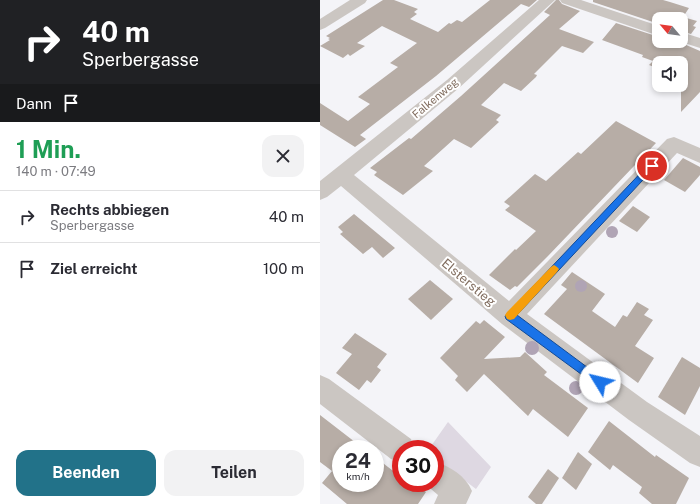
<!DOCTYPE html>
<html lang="de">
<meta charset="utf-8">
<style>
body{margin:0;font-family:"Public Sans",sans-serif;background:#f2f2f3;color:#2b2b33;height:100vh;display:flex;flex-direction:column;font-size:15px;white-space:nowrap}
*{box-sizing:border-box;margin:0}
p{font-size:13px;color:#7c7c81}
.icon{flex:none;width:22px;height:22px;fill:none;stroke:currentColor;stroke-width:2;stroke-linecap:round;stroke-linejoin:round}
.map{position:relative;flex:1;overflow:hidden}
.drawer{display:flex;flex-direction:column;background:#fff;width:320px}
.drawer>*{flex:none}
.top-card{background:#202124;color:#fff;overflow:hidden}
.needle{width:26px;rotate:299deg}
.buttons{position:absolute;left:332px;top:12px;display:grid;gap:8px}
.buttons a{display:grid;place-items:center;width:36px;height:36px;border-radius:8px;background:#fff;box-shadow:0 2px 6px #0003;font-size:20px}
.speed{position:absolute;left:12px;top:440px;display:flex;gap:8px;font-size:20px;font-weight:700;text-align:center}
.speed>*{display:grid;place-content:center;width:52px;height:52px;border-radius:50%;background:#fff;box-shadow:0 2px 6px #0003;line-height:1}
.speed small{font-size:10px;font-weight:400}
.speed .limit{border:6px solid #d22;background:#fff;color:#111}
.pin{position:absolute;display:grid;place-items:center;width:34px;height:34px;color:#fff;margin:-17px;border:2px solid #fff;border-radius:50%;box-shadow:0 1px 4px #0007}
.me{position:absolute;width:44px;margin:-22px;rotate:306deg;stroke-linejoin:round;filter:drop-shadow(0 0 3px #0008)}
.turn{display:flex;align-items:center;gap:14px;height:84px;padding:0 16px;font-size:18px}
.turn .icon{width:52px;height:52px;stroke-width:2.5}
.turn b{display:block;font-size:28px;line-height:34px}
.then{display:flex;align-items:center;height:38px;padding:0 16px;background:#0003;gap:8px;font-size:15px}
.round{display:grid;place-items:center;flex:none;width:42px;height:42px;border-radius:12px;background:#f2f2f3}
.headline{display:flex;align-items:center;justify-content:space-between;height:68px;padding:0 16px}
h1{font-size:24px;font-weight:700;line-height:30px;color:#1e9e55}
.action{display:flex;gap:8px;margin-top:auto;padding:8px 16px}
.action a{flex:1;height:46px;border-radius:12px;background:#227289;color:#fff;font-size:16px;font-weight:700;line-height:46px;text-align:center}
.action a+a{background:#f2f2f3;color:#2b2b33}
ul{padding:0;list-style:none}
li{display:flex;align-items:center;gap:12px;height:52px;padding:0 16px;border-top:1px solid #e1e1e2}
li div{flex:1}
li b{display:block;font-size:15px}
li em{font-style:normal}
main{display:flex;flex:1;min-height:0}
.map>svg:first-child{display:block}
.green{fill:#ded8e2}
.building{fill:#b7ada6}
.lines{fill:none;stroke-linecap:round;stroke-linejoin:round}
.minor{fill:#cbc6c2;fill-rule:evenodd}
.tree{fill:#b0a4b5}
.route{fill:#1a73e8;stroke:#114b97}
.slow{fill:#f59e0b}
.labels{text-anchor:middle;stroke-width:4;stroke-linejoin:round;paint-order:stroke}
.far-street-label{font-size:11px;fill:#826e60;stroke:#fff}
.street-label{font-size:13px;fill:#826e60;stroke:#fff}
</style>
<main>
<section class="drawer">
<div class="top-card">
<div class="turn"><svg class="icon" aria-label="right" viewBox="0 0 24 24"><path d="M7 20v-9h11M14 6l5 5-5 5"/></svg><div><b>40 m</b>Sperbergasse</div></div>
<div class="then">Dann<svg class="icon" aria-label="arrive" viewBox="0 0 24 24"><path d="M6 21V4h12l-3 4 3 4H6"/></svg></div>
</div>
<div class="headline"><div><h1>1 Min.</h1><p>140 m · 07:49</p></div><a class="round"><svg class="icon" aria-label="close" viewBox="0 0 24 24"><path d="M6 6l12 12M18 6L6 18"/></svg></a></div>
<ul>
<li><svg class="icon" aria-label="right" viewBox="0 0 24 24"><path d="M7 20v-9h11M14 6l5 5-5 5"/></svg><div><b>Rechts abbiegen</b><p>Sperbergasse</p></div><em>40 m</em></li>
<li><svg class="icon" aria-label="arrive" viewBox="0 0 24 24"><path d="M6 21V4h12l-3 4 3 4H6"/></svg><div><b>Ziel erreicht</b></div><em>100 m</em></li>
</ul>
<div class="action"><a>Beenden</a><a>Teilen</a></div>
</section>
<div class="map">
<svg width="380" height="504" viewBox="0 0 380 504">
<rect width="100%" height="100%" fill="#f4f4f8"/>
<path class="green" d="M128,422L171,467L156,489L115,458V449H109Z"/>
<g class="building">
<path d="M63,0H74L98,9L94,12L97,14L90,19L118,32L129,23L131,24L137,20L142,22L170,0H217L209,7L201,4L116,76L40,135L46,139L35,147L0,125V103L28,121L50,104L38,97L78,67L70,63L97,43L62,26L37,43L45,46L30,56L28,54L23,58L0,46L10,40L8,39L10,38L6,36Z"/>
<path d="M236,0H239L242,4L260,11L239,29L274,42L263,53L242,46L214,74L217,75L216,77L201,91L184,83L161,105L181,115L176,120L179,122L151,148L134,139L104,166L113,171L83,195L54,175L57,172L50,168L89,138L91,139L141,96L230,15L224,12Z"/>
<path d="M273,0H343L350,2L369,8L363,17L377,21L373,26L376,27L371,34L361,31V19H339V24L273,2Z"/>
<path d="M296,23L339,37V41H357L380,51V92L361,112V63H339V69L329,65L333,61L322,57L323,55L282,40Z"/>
<path d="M296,121L336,143L228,256L197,287L195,286L190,290L169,275L195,249L196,250L216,231L185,210L190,206L184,202L215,174L226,181L258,152L261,154Z"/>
<path d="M363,158L380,167V175L365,192L344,180Z"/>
<path d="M313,206L330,217L317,232L299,221Z"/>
<path d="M34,214L75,248L63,258L52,247L43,254L20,234L23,232L18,227Z"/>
<path d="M252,272L285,294L272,311L295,327L303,315L307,317L317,302L329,309L324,315L333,320L315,346L334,358L318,383L224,314L247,289L241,285Z"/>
<path d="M110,280L133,299L111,320L88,299Z"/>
<path d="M164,320L185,337L164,359L200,357L205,352L227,372L224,375L268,408L248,437L213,409L208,416L164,374L147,392L135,380L138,376L120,358L156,321L160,324Z"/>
<path d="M35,333L67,354L57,367L61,370L51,383L47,380L39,390L16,373L32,354L22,348Z"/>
<path d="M362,357L380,368V386L365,415L338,397Z"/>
<path d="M0,415L44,449H21V483H55V457L81,477V483H95L106,492L98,504H27L2,483L12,471L0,462Z"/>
<path d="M289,421L335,457L336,455L369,478L356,504H332L319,493L322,487L293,465L290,470L268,452Z"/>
<path d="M258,452L272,464L256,490L242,478Z"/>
<path d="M228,469L239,478L222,504H216L208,497Z"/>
</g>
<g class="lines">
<g class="minor">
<path d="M30,0H47L45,3L5,28L0,30V19Z"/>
<path d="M219,0H235L139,88L34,175L189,301L347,139L354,137L380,148V163L357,153L207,314L327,402L380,436V467L370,463L309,420L182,324L21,186L7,197L0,200V181L127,80Z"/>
<path d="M240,0H261L339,26V36L242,3Z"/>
<path d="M361,32L380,38V48L358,41H361Z"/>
<path d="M0,375L9,379L91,439L95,449H81V463L71,459L0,404Z"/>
<path d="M115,461C130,467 145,475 152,491L146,504H114L118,495L104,483H115Z"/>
</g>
</g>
<g class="tree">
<circle cx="292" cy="232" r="6"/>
<circle cx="261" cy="286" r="6"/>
<circle cx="212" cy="348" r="7"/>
<circle cx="256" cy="388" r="7"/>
</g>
<path class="route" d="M329,164H332L336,166L197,315L283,379L285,382L283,386L280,388L186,319L185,316Z"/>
<path class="slow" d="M234,265L237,267L239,269L237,272L194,319L190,320L187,319L185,315L187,312L231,267Z"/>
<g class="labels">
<g class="far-street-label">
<text transform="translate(115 98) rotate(-40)" y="4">Falkenweg</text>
</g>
<g class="street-label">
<text transform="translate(149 282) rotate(40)" y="5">Elsterstieg</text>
</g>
</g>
</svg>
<div class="buttons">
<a><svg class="needle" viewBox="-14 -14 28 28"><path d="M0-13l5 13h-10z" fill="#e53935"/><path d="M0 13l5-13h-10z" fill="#7c7c81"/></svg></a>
<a><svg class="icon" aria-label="sound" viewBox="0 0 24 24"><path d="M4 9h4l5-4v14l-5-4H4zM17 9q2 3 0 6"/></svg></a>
</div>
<div class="speed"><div>24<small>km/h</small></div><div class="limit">30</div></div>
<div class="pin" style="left:332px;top:166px;background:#d93025"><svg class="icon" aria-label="arrive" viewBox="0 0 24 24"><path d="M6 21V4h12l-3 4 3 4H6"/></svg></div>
<svg class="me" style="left:280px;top:382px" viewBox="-20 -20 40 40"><circle r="19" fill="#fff"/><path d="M0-13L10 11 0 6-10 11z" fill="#1a73e8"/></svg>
</div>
</main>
